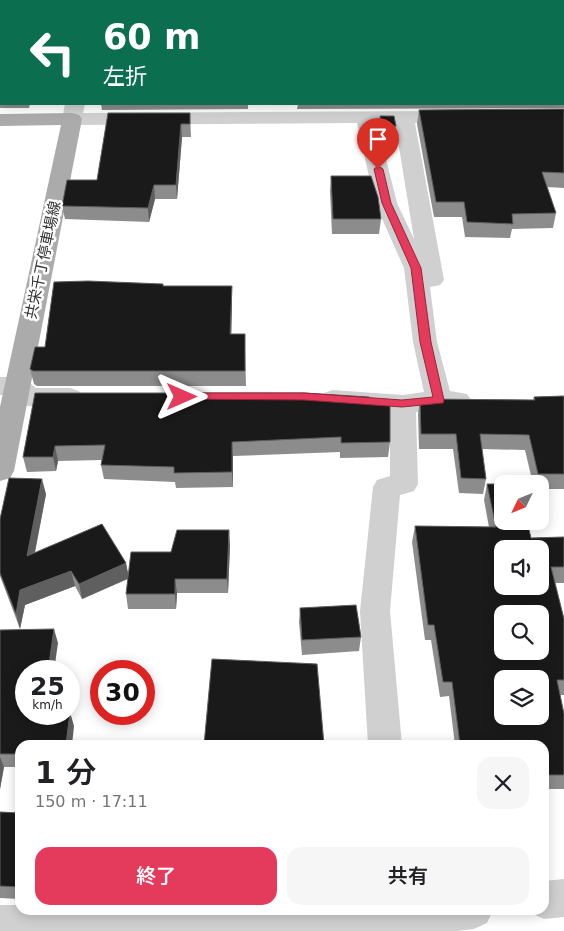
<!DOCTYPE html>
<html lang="ja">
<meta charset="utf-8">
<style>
body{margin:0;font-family:"DejaVu Sans","Noto Sans JP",sans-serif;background:#f6f6f6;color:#202124;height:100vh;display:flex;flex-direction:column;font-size:19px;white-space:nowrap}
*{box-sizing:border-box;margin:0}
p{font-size:16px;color:#757577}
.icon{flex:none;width:28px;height:28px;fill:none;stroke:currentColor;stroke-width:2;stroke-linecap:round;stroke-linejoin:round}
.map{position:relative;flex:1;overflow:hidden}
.side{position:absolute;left:15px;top:740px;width:534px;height:175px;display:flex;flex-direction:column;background:#fff;border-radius:15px;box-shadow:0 2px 12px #0003}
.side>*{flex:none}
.top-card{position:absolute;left:0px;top:0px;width:565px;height:105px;box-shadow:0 2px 12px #0003;background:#0b6e4f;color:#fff;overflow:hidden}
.needle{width:32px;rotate:227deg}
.controls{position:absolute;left:494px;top:475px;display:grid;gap:10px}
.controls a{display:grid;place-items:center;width:55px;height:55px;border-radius:10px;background:#fff;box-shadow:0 2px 12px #0003;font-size:25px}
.speed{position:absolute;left:15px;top:660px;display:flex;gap:10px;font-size:25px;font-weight:700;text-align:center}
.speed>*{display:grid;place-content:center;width:65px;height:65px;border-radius:50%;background:#fff;box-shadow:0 2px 12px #0003;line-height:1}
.speed small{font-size:12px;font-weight:400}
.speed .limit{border:8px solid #d22;background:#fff;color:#111}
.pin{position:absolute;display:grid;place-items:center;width:42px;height:42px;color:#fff;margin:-51px -21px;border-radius:50% 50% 50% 0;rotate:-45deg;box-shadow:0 0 5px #0007}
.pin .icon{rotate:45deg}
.me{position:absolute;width:55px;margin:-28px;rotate:90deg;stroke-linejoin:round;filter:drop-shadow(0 0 4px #0008)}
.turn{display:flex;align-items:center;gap:18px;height:105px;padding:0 20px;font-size:22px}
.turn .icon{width:65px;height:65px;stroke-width:2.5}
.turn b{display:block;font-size:35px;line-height:42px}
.round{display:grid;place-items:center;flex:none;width:52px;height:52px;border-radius:15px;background:#f6f6f6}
.overview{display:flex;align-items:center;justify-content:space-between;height:85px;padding:0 20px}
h1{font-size:30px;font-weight:600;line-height:38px}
.button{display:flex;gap:10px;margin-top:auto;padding:10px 20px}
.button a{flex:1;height:58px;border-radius:15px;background:#e43a5b;color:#fff;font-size:20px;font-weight:600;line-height:58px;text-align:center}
.button a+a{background:#f6f6f6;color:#202124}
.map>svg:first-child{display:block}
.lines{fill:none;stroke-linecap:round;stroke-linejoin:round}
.minor{fill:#d0d0d0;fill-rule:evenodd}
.major{fill:#ababab;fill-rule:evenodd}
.wall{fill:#8c8c8c}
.shaded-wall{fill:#5f5f5f}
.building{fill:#1a1a1a;stroke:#5f5f5f;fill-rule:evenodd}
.route{fill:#e43a5b;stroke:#94263b}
.labels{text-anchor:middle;stroke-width:5;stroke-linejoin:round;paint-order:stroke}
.street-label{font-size:15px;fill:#333;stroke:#fff}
</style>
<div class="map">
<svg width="564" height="931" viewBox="0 0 564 931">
<rect width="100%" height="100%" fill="#fff"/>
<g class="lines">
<g class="minor">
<path d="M87,0H105V1H88Z"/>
<path d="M65,104H85L83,113L454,111L461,113L464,117L461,121L415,123L444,280L440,285L430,287L437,342L450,391L467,394L471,400L467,406L458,409L416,412L418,484L414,491L400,495L390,611L402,745H368L360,611L373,487L377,480L390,476V412L333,408L324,405L320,399L324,393L333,390L403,395L424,392L413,342L404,268L375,203L357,123L72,125L65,123L62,119ZM377,123H395L414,239L397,203Z"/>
<path d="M0,377H17L26,380L36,388H70L79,391L83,397L79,403C67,407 31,410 20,403C17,401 14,397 11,395H0Z"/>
<path d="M564,879V917L544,919L531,913L530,910H544V881Z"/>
<path d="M0,905H20V910H493L487,923L474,929L457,931H0Z"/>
</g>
<path class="major" d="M72,113L79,115L82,119L14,471L10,478L0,481V407L61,125L0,126V114Z"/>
</g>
<g class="wall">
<path d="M564,45V108L297,109L298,104H564Z"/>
<path d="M0,53H1V104H30L29,108H0Z"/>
<path d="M101,104H248V109L102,110Z"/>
<path d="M564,109V188L547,187L556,213L553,228L512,229L510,238L465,237L462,217H434L417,124L419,110Z"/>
<path d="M190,113L191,137H182L177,199H155L149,222L65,219L62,206Z"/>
<path d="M380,116L396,126L395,134H382L379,124Z"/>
<path d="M331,176L381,219L379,234H332L330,191Z"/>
<path d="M163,284V286L232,301L231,334L245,349L246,386H37L34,384L30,369L45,347Z"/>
<path d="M35,393L370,404L390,442L388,457L340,458V452L233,456V487L176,488L175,482L104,479L101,465L102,460L58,461L56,471L27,472L23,457Z"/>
<path d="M564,396V489H540V484H533L525,450L482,449L486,479L483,494L459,493L453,449H419L418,414L420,399L533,400L534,397Z"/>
<path d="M487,484L531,538L564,537V583H555L564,619V695H560L564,714V789H544V745H455L449,696L440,697L431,640H425L412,542L415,526L489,527L484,500Z"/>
<path d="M46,494L35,553L126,563L128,575L171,552L230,545L228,593H177L176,609H128L126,594L128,579L82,599L75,586L25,605L20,629L0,576V519Z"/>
<path d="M300,608L361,637L359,651L302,655L299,622Z"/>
<path d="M0,630L58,643L26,714L74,726L20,745V767H4L0,789Z"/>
<path d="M0,812L20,813V899L0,898Z"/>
</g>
<g class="shaded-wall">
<path d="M181,124L182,137L177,199L176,185Z"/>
<path d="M154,185L155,199L149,222L148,208Z"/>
<path d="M232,286V301L231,349L230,334Z"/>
<path d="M232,442L233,456V487L232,472Z"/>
<path d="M55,446L58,461L56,471L53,457Z"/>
<path d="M42,479L46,494L31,571L27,556Z"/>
<path d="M229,530L230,545L228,593L227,579Z"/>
<path d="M126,563L129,578L82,599L79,584Z"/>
<path d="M71,571L75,586L25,605L20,629L16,614L20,590Z"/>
<path d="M175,579L177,593L176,609L175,594Z"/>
<path d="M54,629L58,643L54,671H48Z"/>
<path d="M70,712L74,726L72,745H66Z"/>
<path d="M0,757L4,767L0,789Z"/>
</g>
<g class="building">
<path d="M185,0H261L260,1H185Z"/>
<rect x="457" y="0" width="45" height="1"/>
<rect x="0" y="53" width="1" height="42"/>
<path d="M564,109V173L542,172L556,213L512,214L513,224L467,222L464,202H436L419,110Z"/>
<path d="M108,113H190V124H181L176,185H154L148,208L62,206L67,180H97Z"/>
<path d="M380,116H394L396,126H382Z"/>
<path d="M331,176H371L378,197L381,219H333Z"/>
<path d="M88,281L163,284V286H232L230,334H245V371H33L30,369L35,347H45L54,282Z"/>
<path d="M35,393H304L369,397L370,404H390V442L341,443V437L232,442V472L174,473V467L101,465L105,445L55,446L53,457H23Z"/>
<path d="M564,396V474H538L529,435L480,434L486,479L461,478L456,434H421L420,399L535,400L534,397Z"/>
<path d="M9,478L42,479L27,556L102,524L126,563L79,584L71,571L20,590L16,614L0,573V519Z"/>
<path d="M487,484H502V521H527L531,538L564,537V567H551L564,619V680H557L564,714V775H544V745H460L452,682H443L434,625H428L415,526L496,527ZM502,549H540V586H502ZM502,614H540V651H502ZM502,679H540V716H502Z"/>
<path d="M177,530H229L227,579H175V594H126L131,552H171Z"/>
<path d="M356,605L361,637L302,640L300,608Z"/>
<path d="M54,629L48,671H26V714H69V712H70L66,745H20V754H0V630Z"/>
<path d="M212,659L317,664L324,745H204Z"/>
<path d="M0,812L20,813V887L0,886Z"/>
</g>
<path class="route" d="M378,166L383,169L391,203L421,268L431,342L444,400L443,403L402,407L304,400L178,399L176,397L182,393H304L402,400L433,397L420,342L411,268L382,203L374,169Z"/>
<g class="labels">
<g class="street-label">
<text transform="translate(43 260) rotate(-78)" y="5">共栄千丁停車場線</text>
</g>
</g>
</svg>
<div class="controls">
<a><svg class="needle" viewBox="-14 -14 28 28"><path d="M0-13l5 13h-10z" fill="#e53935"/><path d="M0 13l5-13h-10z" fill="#757577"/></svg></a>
<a><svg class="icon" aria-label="sound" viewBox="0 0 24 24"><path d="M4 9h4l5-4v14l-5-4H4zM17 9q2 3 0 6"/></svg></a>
<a><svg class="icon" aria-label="search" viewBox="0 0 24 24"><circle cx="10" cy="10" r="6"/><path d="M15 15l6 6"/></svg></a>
<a><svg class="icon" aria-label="layers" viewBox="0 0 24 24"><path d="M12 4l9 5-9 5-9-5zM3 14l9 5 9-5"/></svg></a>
</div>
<div class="speed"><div>25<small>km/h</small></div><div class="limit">30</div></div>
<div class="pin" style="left:378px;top:169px;background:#d93025"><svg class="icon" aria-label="arrive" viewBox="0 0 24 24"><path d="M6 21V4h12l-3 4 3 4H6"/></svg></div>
<svg class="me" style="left:182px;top:397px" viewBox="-20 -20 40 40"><path d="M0-17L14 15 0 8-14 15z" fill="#e43a5b" stroke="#fff" stroke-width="4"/></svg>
<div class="top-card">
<div class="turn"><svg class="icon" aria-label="left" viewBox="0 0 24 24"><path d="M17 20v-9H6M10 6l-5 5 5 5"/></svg><div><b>60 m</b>左折</div></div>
</div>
<section class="side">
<div class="overview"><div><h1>1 分</h1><p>150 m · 17:11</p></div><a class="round"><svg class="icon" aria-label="close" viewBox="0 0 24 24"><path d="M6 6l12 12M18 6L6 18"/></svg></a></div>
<div class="button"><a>終了</a><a>共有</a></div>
</section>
</div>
